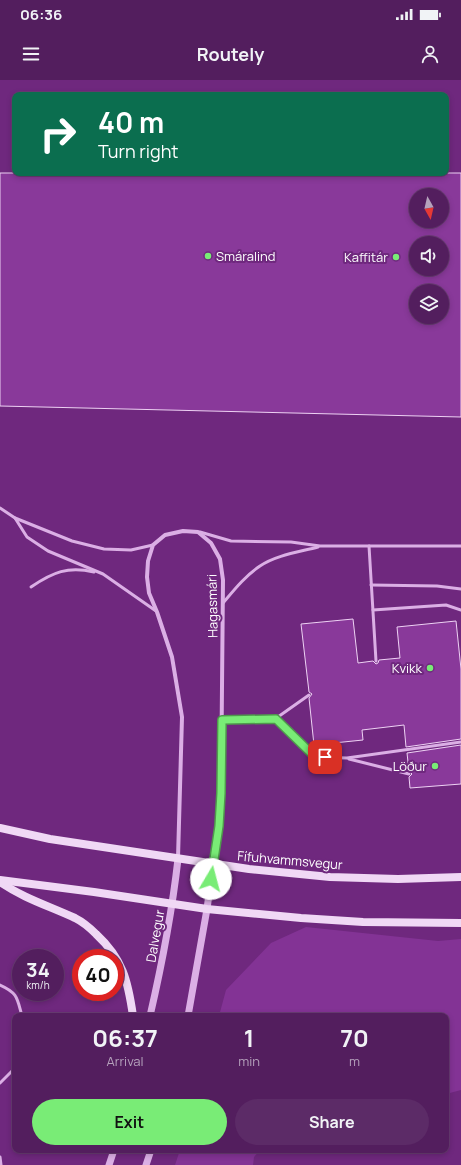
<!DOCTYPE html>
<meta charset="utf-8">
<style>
body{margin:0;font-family:Manrope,sans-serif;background:#5c2b67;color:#f1f3f6;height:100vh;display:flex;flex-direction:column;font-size:15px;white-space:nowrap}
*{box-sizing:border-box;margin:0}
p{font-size:13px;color:#b5a2bc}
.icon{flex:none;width:22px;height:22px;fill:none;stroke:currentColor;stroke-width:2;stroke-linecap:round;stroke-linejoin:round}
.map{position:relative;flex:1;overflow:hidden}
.drawer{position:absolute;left:12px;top:933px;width:437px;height:140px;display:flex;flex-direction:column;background:#531e5e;border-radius:8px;box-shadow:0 2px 6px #0003,0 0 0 1px #693c73}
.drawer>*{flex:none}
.hud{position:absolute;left:12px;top:12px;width:437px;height:84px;border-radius:8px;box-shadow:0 2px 6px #0003,0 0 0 1px #693c73;background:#0b6e4f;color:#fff;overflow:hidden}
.needle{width:26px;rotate:172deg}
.tools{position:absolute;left:409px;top:108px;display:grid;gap:8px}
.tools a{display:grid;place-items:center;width:40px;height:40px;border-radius:50%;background:#531e5e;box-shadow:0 2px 6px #0003,0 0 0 1px #693c73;font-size:20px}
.speed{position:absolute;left:12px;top:869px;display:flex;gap:8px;font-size:20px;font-weight:700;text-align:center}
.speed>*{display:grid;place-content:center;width:52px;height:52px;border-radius:50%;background:#531e5e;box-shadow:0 2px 6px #0003,0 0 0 1px #693c73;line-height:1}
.speed small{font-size:10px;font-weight:400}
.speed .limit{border:6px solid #d22;background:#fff;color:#111}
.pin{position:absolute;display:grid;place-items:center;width:34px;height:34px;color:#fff;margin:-17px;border-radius:8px;box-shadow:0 2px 6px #0006}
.me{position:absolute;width:44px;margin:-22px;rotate:8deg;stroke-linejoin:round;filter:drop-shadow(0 0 3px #0008)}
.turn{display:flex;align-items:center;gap:14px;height:84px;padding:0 20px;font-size:18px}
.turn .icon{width:52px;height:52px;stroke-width:2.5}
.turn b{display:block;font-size:28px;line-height:34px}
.eta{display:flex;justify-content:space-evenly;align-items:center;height:68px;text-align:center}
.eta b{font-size:24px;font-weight:700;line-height:28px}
.primary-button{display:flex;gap:8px;margin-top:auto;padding:8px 20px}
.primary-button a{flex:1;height:46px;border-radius:24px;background:#79ec76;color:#111;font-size:16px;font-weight:700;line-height:46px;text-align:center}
.primary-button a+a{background:#5c2b67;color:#f1f3f6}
.status{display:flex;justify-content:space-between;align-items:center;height:28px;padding:0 20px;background:#531e5e;direction:ltr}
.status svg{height:11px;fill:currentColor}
header{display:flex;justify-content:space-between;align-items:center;height:52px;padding:0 20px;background:#531e5e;font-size:18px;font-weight:700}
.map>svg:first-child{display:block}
.green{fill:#833395}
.building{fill:#89399a;stroke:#eed2f4;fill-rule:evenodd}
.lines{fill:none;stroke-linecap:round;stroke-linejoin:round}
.service{stroke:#dbafe5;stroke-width:3}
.minor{stroke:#dbafe5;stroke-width:4}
.tertiary{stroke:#dbafe5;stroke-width:7}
.secondary{stroke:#f0d8f5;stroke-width:8}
.route-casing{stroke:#4f994d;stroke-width:10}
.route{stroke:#79ec76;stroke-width:7}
.poi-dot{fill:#79ec76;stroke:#6f287e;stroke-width:1.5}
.labels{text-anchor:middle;stroke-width:4;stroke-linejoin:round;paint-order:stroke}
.poi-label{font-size:13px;fill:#fff;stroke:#6f287e;text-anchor:end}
.street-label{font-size:13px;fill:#fff;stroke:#6f287e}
</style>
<div class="status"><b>06:36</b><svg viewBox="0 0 49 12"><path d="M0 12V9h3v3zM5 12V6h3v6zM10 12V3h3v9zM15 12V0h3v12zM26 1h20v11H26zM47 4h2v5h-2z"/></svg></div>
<header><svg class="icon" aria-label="menu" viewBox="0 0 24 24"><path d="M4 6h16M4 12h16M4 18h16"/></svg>Routely<svg class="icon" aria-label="person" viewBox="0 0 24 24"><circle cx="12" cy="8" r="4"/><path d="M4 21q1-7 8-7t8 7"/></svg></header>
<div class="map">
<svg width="461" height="1085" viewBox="0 0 461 1085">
<rect width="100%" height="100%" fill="#6f287e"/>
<g class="green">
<path d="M306,847L438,861L461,859V1010L446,1014V936H219L226,910L271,863Z"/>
<path d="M180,1070H260L254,1077L253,1085H175Z"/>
</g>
<g class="building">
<path d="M0,93H461V337L0,326ZM416,115H442V141H416ZM416,163H442V189H416ZM416,211H442V237H416Z"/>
<path d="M353,539L358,583L373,581L376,584L378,583L379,580L400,578L397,547L456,541L461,589V659L406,667L404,645L362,650L363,660L314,665L309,618L312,614L309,612L301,544Z"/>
<path d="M461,665V704L410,708L409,697L412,694L409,691L407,673Z"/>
</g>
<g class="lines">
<g class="service">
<path d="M0,428L15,438L72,461L104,469L131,470L153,465"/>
<path d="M15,438L27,457L48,471L103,494L156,531"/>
<path d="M200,452L231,461L291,462L320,466H461"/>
<path d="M369,466L376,581"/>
<path d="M371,505L437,506L461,509"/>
<path d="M31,507C53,492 68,486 94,492"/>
<path d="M223,523C234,510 245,496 260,486C276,475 299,472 318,467"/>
<path d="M373,530L446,525L461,530"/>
<path d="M275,639L315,677L347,678L461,662"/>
<path d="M222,640L275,639L309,615"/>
<path d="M349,679L409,694"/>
<path d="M0,905C18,913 17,918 22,936"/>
<path d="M0,1003L15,988"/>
<path d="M0,1077L1,1085"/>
</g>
<path class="minor" d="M178,778L182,637L172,577L157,532L149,513L147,497L148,481L153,465L165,455L183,451L198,452L211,463L220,479L223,500L221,713L219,746L213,784"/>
<g class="tertiary">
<path d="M150,936C162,884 172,832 178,779"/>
<path d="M188,936L207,829L213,784"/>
<path d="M109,1085L114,1070"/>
<path d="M146,1085L151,1070"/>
</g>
<g class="secondary">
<path d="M0,748L50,759L249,789L330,797L398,799L461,797"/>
<path d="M0,800L94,812L207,829L301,838L363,842L461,843"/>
<path d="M0,802C23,818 49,826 75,838C83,842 90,848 96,854C123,879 128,901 133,936"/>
</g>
</g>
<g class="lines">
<defs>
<path id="route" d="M211,799L219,746L221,713L222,640L276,639L315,677H325"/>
</defs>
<use href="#route" class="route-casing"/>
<use href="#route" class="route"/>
</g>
<g class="poi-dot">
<circle cx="208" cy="176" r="4"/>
<circle cx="396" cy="177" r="4"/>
<circle cx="430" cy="588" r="4"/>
<circle cx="435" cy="686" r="4"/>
</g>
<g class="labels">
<g class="poi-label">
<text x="216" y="181" text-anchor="start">Smáralind</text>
<text x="388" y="182">Kaffitár</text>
<text x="422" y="593">Kvikk</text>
<text x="427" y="691">Löður</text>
</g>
<g class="street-label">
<text transform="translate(212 526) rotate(-91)" y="5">Hagasmári</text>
<text transform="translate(290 780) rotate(5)" y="5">Fífuhvammsvegur</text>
<text transform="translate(155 856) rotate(-80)" y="5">Dalvegur</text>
</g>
</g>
</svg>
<div class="tools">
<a><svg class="needle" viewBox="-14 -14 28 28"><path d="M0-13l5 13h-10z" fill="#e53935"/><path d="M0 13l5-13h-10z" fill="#b5a2bc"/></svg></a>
<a><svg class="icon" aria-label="sound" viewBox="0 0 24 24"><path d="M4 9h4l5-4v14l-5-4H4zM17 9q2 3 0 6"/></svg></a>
<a><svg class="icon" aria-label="layers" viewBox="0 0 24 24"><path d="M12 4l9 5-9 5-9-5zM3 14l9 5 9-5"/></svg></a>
</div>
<div class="speed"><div>34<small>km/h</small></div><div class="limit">40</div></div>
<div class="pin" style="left:325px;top:677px;background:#d93025"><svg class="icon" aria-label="arrive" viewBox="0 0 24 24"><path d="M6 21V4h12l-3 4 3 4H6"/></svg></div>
<svg class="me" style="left:211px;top:799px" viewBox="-20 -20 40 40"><circle r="19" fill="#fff"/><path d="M0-13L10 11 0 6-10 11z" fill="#79ec76"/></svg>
<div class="hud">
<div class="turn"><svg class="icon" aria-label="right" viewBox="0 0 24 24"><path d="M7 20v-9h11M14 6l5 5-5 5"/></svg><div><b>40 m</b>Turn right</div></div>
</div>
<section class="drawer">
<div class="eta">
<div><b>06:37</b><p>Arrival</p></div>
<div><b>1</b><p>min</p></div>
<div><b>70</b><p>m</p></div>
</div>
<div class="primary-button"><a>Exit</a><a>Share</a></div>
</section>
</div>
